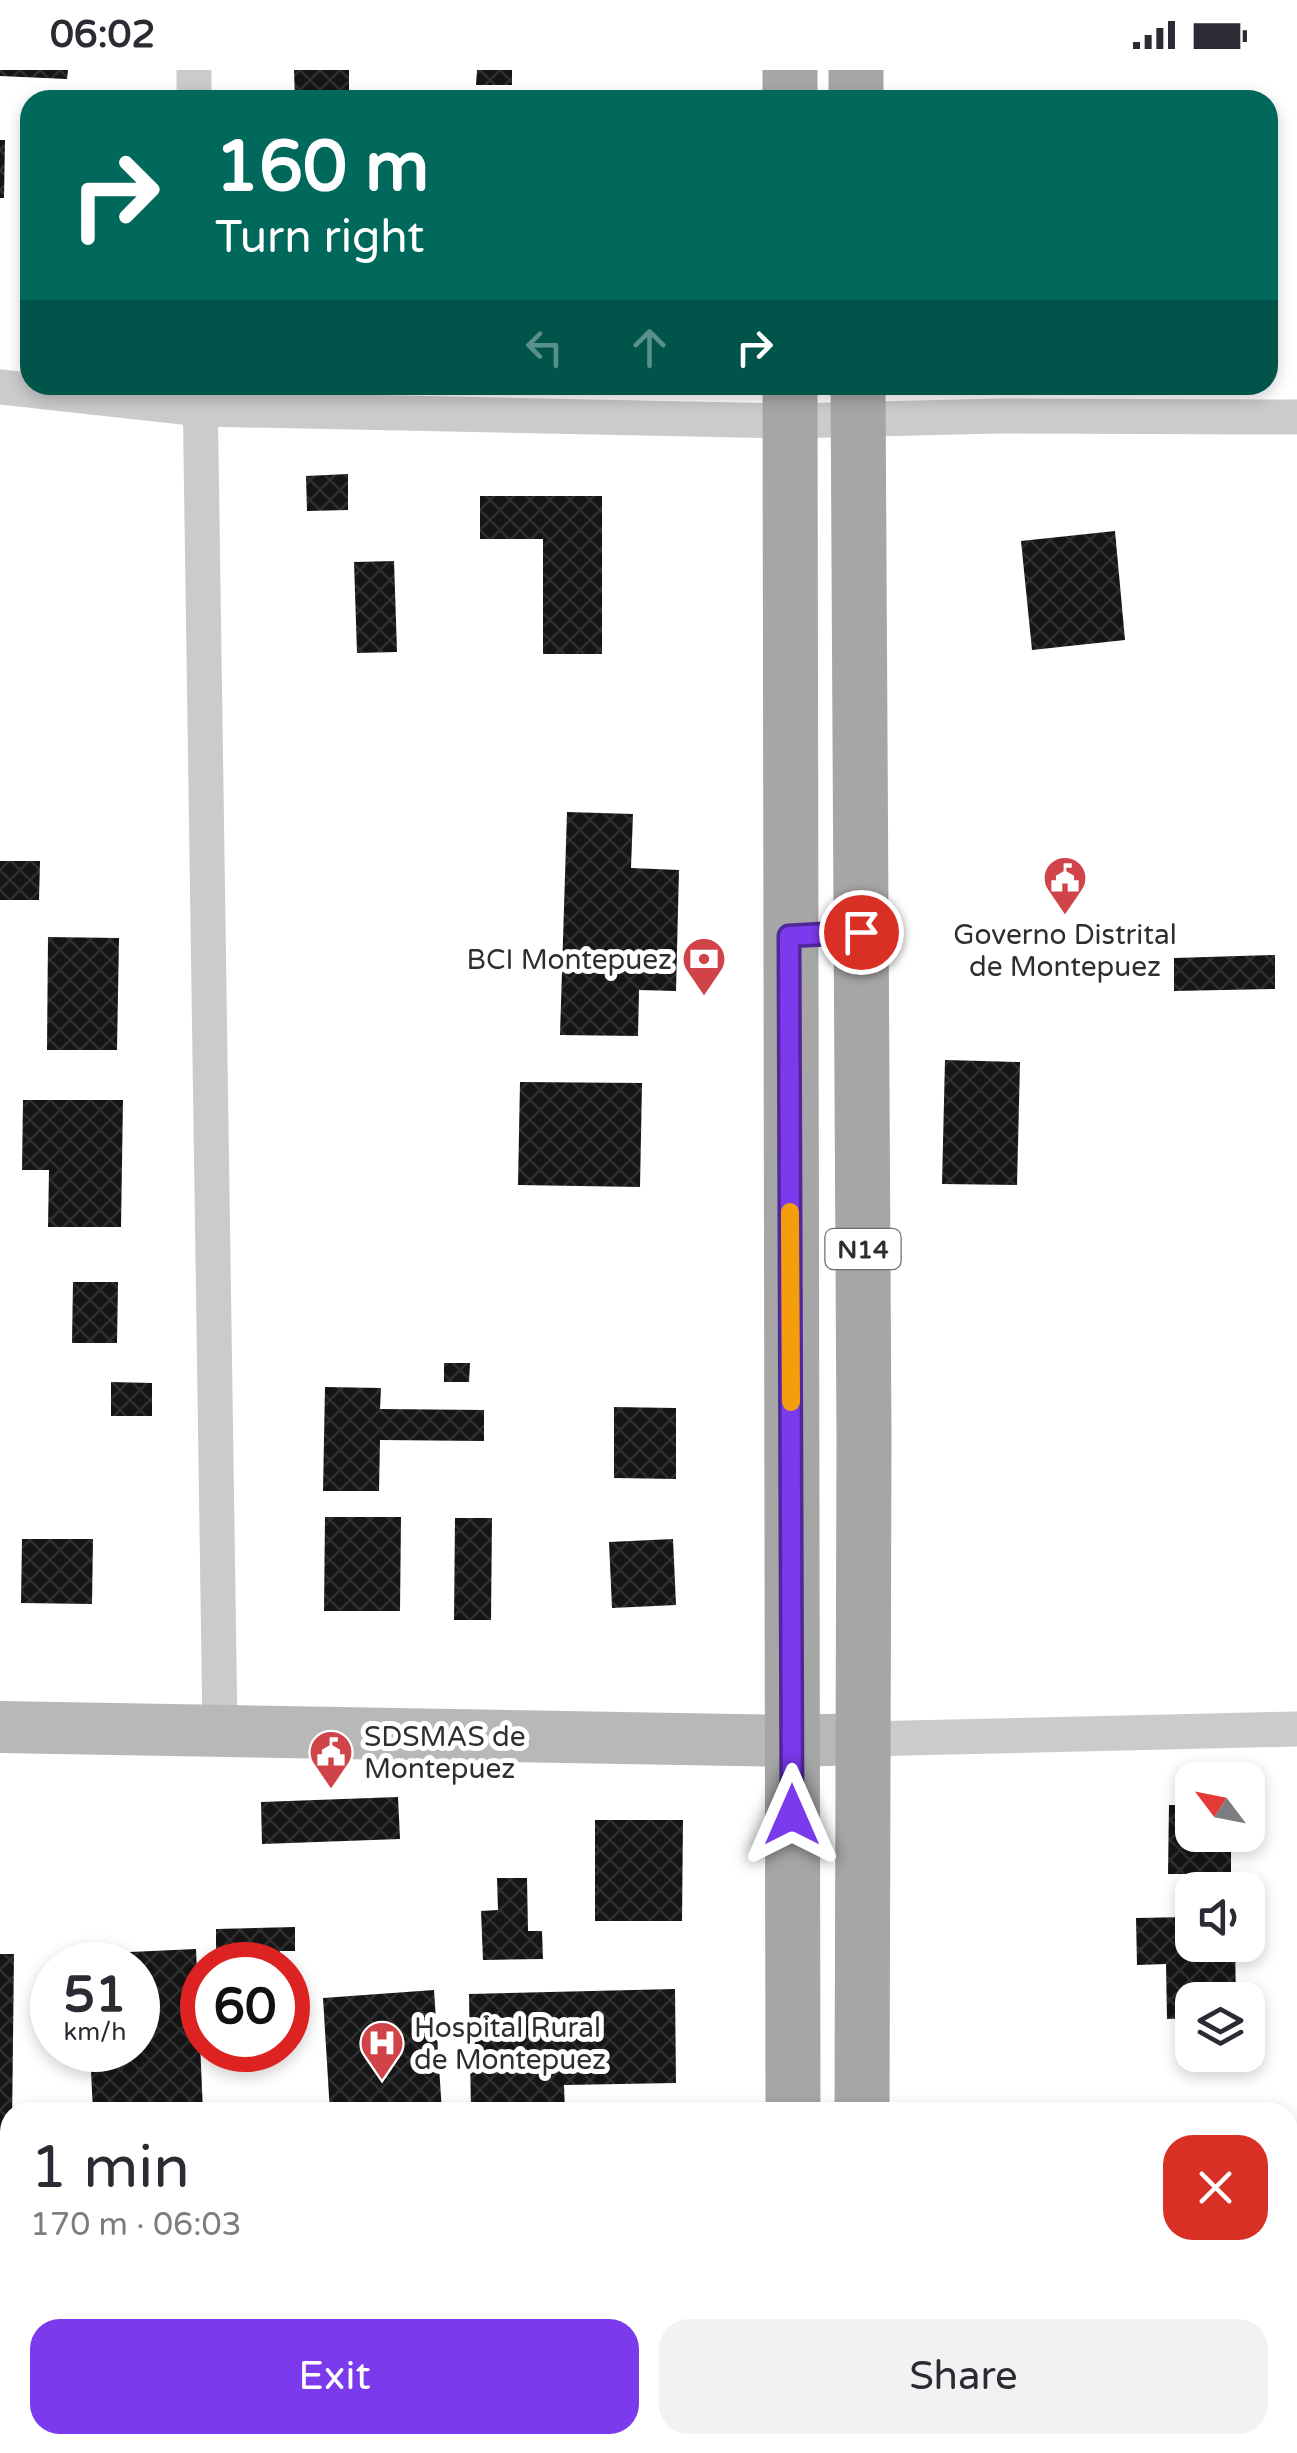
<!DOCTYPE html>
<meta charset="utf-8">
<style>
body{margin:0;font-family:"Varela Round",sans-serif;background:#f2f2f3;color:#2b2b33;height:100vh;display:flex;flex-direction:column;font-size:38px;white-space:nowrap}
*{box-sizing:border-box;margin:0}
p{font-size:32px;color:#7c7c81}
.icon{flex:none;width:55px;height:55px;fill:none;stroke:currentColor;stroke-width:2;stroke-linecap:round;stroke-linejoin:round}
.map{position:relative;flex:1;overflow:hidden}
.sheet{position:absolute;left:0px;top:2032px;width:1298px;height:352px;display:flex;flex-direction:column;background:#fff;border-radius:30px 30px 0 0;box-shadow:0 5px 15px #0003}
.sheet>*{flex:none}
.guide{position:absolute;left:20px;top:20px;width:1258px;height:305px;border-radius:30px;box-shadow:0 5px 15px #0003;background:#00695c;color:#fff;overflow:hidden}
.needle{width:65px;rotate:302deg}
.buttons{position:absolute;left:1175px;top:1692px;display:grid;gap:20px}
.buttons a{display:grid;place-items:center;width:90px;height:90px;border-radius:20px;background:#fff;box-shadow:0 5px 15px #0003;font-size:50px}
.speed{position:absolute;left:30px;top:1872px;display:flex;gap:20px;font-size:50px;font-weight:700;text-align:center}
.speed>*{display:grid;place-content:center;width:130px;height:130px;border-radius:50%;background:#fff;box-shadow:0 5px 15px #0003;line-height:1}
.speed small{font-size:25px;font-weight:400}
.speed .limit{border:15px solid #d22;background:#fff;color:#111}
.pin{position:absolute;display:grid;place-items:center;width:85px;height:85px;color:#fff;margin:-42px;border:5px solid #fff;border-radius:50%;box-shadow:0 2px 10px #0007}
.me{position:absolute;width:110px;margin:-55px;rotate:0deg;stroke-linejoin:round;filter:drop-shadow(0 0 8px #0008)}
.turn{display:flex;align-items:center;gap:35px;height:210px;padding:0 30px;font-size:45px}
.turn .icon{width:130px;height:130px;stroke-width:2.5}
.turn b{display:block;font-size:70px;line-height:85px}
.lanes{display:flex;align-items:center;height:95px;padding:0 30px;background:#0003;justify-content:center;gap:50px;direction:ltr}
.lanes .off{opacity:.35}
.round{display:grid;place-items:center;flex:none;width:105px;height:105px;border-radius:30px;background:#f2f2f3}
.overview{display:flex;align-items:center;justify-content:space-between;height:170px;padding:0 30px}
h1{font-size:60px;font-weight:600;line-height:75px}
.cta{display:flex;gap:20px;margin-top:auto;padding:20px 30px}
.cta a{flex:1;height:115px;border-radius:30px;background:#7c3aed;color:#fff;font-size:40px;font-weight:600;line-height:115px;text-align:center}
.cta a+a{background:#f2f2f3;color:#2b2b33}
.status{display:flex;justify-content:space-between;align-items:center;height:70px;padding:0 50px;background:#fff;direction:ltr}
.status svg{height:28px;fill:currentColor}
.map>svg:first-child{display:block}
.building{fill:url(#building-cross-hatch)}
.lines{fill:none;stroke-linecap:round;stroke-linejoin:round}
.minor{stroke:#cbcbcb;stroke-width:35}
.secondary{stroke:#b8b8b8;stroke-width:52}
.primary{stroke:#a6a6a6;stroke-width:55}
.route-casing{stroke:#51269a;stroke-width:25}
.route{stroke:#7c3aed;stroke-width:18}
.slow{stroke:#f59e0b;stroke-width:18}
.labels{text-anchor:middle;stroke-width:10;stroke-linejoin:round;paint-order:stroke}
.shield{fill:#fff;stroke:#6d6d6d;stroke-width:2.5}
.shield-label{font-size:25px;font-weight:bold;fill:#2e2e2e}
.poi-label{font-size:28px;fill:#2e2e2e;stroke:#fff;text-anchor:start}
</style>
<div class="status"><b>06:02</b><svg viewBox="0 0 49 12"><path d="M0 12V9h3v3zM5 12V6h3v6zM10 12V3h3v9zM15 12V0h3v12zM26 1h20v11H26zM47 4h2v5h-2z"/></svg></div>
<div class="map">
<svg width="1297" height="2383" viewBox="0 0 1297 2383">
<defs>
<pattern id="building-cross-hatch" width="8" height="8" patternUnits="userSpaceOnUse" patternTransform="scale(2.5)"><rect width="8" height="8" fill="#151515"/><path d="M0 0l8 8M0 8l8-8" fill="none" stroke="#2f2f2f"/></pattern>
</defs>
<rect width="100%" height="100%" fill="#fff"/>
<g class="building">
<path d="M0,0H68L67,9L0,6Z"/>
<path d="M294,0H349V30H295Z"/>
<path d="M477,0H512V15H476Z"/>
<rect x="444" y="23" width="39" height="7"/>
<path d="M0,70H5L4,128H0Z"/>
<path d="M348,404V440L307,441L306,406Z"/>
<path d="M480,426H602V584H543V469H480Z"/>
<path d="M1115,461L1125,570L1032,580L1021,471Z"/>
<path d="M394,491L397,582L357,583L354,492Z"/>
<path d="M567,742L633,744L631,798L679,800L676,921L639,920L638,966L560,965Z"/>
<path d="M0,791H40L39,830H0Z"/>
<path d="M48,867L119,868L117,980H47Z"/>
<path d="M1275,885V919L1174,921V888Z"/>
<path d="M945,990L1020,992L1017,1115L942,1114Z"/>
<path d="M520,1012L642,1013L640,1117L518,1115Z"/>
<path d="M23,1030H123L121,1157H48L49,1100H22Z"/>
<path d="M73,1212H118L117,1273H72Z"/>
<path d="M444,1293H470L469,1312H444Z"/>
<path d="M111,1312L152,1313V1346H111Z"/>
<path d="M325,1317L381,1318L380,1339L484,1340V1371L380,1370L379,1421H323Z"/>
<path d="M614,1337L676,1338V1409L614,1408Z"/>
<path d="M325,1447H401L400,1541H324Z"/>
<path d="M455,1448H492L491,1550H454Z"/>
<path d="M22,1469H93L92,1534L21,1533Z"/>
<path d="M673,1469L676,1535L612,1538L609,1472Z"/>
<path d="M1178,1715H1192V1765H1231V1804H1168L1169,1735H1177Z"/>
<path d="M398,1727L400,1769L262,1774L261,1732Z"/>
<path d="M595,1750H683L682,1851H595Z"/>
<path d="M497,1808H527L528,1861H542L543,1889L483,1890L481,1841L498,1840Z"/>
<path d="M1187,1833H1192V1875H1235L1236,1930H1192V1948L1167,1949L1166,1894L1137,1895L1136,1848L1188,1847Z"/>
<path d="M295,1857V1881H280V1895H216V1859Z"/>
<path d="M196,1879L203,2042H93L90,1980H138V1895H87L86,1884Z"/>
<path d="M0,1884H14L10,2232L0,2233Z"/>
<path d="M675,1919L676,2013L564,2015L565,2042H471L469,1924Z"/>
<path d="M434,1920L442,2042H330L323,1928Z"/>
<path d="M0,2261H10V2375H19V2383H0Z"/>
<rect x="129" y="2375" width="123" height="8"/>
<path d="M464,2375H530L529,2383H464Z"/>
<rect x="1034" y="2375" width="50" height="8"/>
</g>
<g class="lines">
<g class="minor">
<path d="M194,0V30"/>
<path d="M200,315L220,1660"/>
<path d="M0,317L201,339L789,351L999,346L1297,347"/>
<path d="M862,1669L1297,1659"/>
</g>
<path class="secondary" d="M0,1657L792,1671L862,1669"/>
<g class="primary">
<path d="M856,0V30"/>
<path d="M790,30V0"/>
<path d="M790,315L793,2042"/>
<path d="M858,315L864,1368L862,2042"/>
<path d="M794,2375V2383"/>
<path d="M863,2375V2383"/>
</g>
</g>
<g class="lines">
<defs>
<path id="route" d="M792,1745L789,866L861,862"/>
</defs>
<use href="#route" class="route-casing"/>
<use href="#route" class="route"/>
<path class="slow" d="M790,1142L791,1332"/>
</g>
<defs>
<symbol id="civic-pin" viewBox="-11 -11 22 30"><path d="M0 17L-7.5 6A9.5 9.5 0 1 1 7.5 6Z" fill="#d04449" stroke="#fff"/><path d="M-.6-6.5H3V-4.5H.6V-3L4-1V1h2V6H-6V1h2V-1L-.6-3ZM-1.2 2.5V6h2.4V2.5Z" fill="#fff"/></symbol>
<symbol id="bank-pin" viewBox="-11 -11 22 30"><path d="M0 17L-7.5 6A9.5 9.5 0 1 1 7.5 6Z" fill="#d04449" stroke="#fff"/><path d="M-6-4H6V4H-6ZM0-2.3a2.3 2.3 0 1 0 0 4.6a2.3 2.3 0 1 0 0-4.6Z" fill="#fff"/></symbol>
<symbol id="hospital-pin" viewBox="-11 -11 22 30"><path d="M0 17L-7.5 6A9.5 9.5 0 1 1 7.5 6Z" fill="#d04449" stroke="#fff"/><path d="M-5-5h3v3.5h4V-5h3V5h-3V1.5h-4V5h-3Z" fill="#fff"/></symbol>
</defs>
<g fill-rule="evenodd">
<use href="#civic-pin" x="1040" y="783" width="50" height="68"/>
<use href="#bank-pin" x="679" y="864" width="50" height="68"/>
<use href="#civic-pin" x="306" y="1657" width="50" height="68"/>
<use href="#hospital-pin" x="357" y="1948" width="50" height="68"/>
</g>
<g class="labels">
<rect class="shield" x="825.5" y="1159" width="75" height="40" rx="8"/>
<g class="shield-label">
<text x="863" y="1188">N14</text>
</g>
<g class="poi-label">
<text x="1065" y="874" text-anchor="middle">Governo Distrital<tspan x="1065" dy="32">de Montepuez</tspan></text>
<text x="672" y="899" text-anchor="end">BCI Montepuez</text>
<text x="364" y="1676">SDSMAS de<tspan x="364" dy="32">Montepuez</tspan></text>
<text x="414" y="1967">Hospital Rural<tspan x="414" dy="32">de Montepuez</tspan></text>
</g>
</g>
</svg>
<div class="buttons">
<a><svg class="needle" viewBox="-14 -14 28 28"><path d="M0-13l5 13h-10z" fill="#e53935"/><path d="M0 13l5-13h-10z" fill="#7c7c81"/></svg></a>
<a><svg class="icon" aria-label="sound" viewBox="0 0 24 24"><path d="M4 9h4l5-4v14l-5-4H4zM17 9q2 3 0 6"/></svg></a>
<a><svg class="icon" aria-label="layers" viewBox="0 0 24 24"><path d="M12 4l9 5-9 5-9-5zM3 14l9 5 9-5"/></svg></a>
</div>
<div class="speed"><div>51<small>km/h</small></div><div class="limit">60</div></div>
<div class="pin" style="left:861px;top:862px;background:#d93025"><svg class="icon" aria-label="arrive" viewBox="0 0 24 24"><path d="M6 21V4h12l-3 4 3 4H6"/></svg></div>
<svg class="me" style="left:792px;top:1745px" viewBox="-20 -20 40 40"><path d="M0-17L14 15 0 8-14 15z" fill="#7c3aed" stroke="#fff" stroke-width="4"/></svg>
<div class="guide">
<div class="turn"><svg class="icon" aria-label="right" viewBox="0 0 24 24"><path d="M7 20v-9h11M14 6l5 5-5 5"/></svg><div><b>160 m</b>Turn right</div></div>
<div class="lanes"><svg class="icon off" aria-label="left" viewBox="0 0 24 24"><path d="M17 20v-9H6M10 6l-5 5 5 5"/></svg><svg class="icon off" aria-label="ahead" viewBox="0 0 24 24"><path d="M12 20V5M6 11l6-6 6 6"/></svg><svg class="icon" aria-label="right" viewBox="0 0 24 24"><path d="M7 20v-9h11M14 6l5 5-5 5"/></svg></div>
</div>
<section class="sheet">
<div class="overview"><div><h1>1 min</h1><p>170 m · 06:03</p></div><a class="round" style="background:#d93025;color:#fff"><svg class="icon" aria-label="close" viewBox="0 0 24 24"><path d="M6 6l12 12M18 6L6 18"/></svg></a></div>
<div class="cta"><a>Exit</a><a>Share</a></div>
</section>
</div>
